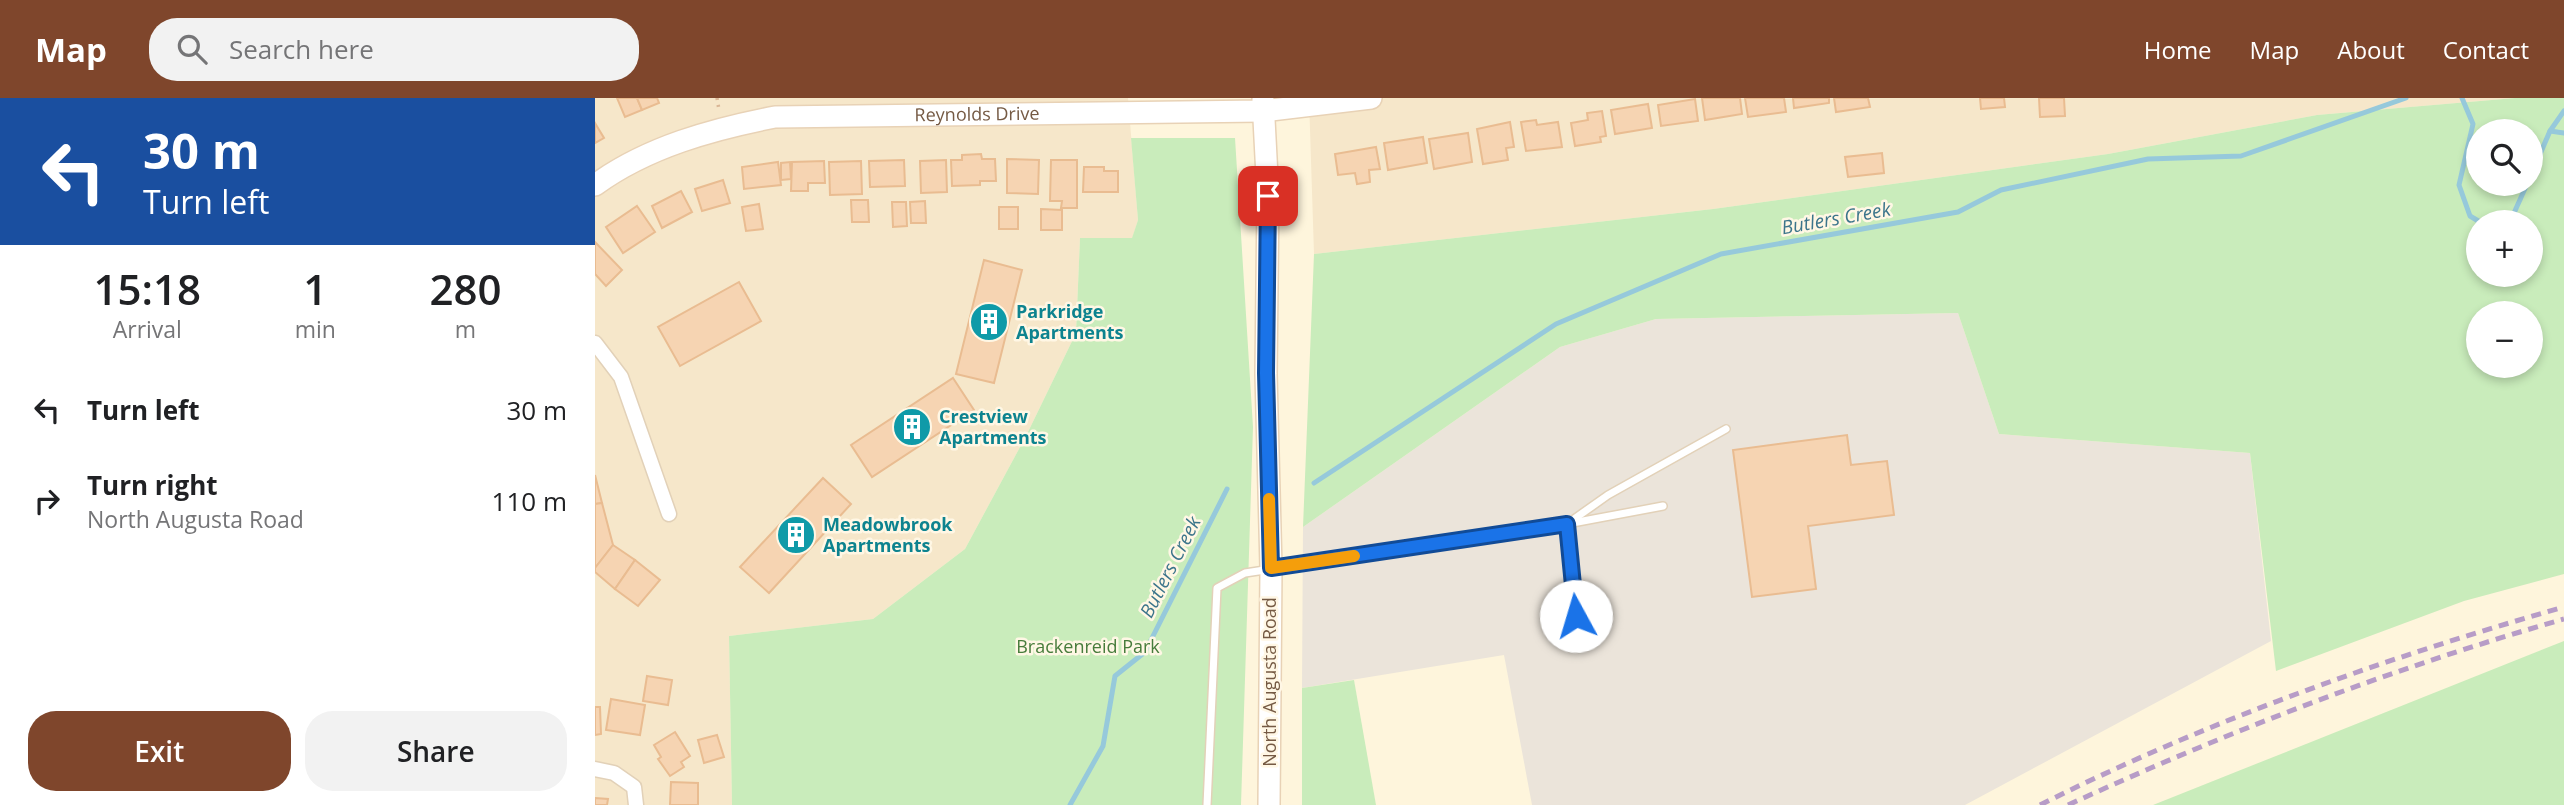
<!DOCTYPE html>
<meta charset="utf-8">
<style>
body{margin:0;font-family:"Open Sans",sans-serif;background:#f2f2f2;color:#202124;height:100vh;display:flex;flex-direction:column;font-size:26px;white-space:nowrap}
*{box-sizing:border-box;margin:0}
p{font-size:23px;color:#757577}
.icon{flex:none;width:38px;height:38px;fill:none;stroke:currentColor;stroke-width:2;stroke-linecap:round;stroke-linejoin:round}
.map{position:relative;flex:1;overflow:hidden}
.sheet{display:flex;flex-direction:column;background:#fff;width:595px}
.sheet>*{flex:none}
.banner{background:#1a4fa0;color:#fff;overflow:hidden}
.fabs{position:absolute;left:1871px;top:21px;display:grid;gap:14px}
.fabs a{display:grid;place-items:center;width:77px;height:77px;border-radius:50%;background:#fff;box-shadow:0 4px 10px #0003;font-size:35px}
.pin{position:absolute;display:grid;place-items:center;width:60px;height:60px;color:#fff;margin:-30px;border-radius:14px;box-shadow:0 4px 10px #0006}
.me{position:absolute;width:77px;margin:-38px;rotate:354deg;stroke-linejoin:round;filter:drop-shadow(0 0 5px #0008)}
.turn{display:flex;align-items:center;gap:24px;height:147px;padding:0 28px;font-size:32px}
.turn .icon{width:91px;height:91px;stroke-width:2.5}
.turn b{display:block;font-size:49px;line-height:60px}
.eta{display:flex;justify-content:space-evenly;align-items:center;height:119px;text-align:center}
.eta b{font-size:42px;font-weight:600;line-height:49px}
.cta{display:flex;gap:14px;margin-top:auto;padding:14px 28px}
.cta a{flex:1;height:80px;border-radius:28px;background:#7f462c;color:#fff;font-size:28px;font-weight:600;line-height:80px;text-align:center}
.cta a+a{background:#f2f2f2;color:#202124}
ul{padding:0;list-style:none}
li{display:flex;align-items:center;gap:21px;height:91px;padding:0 28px}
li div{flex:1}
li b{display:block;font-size:26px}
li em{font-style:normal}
header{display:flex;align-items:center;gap:42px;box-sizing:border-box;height:98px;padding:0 35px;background:#7f462c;color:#fff}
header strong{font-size:33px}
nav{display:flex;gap:38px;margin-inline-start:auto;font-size:24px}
.search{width:490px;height:63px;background:#f2f2f2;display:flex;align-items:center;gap:18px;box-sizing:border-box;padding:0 24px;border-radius:28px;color:#757577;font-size:26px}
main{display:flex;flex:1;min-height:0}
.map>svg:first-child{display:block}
.residential{fill:#f6e7ca}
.industrial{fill:#ebe4da}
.green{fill:#c9ecbb;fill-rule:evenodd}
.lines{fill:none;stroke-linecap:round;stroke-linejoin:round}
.stream{stroke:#96c9db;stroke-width:5}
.building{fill:#f6d4b2;stroke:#e9bc91;stroke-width:2}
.lane-casing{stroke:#e2d1b8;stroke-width:10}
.street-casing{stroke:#e2d1b8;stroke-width:17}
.secondary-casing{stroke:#e8d2b6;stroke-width:24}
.path{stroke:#dab796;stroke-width:3.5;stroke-dasharray:2 5;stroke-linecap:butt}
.lane{stroke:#fff;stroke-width:7}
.street{stroke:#fff;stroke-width:14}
.secondary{stroke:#fff;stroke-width:21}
.rail{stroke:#b79cc7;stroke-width:5;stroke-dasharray:10 7;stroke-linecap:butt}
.route-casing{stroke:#114b97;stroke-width:18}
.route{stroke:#1a73e8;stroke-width:12}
.slow{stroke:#f59e0b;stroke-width:12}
.labels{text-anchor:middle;stroke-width:5;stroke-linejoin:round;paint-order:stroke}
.street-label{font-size:18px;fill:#755a44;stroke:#fff7e5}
.culture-label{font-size:18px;font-weight:bold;fill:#0d838f;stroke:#fff7e5;text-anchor:start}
.park-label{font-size:18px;fill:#477c3b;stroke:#fff7e5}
.water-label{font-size:19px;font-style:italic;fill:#3c758b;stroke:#fff7e5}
</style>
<header>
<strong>Map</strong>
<div class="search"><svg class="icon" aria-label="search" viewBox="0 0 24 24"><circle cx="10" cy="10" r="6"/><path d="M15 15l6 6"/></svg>Search here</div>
<nav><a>Home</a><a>Map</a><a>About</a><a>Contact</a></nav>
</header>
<main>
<section class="sheet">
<div class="banner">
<div class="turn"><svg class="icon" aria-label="left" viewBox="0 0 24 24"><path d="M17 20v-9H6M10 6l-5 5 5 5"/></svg><div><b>30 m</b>Turn left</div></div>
</div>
<div class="eta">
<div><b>15:18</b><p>Arrival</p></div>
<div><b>1</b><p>min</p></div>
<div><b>280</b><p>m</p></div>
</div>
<ul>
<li><svg class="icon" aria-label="left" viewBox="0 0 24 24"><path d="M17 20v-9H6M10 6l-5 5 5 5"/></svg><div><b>Turn left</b></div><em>30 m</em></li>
<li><svg class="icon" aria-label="right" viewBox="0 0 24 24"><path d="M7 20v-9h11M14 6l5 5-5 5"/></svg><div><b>Turn right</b><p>North Augusta Road</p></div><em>110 m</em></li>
</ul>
<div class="cta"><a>Exit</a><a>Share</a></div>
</section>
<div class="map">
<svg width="1969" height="707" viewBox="0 0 1969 707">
<rect width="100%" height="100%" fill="#fef5dc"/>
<g class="residential">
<path d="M0,0H533L543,122L537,141L485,140L481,235L432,336L370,451L278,521L134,538L137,707H0Z"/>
<path d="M714,0H1920L1722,17L1513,56L1118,111L719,156Z"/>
</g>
<path class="industrial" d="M1363,215L1404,336L1655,355L1676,543L1370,707H937L909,557L707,590L708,429L965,249L1061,221Z"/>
<g class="green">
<path d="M1920,0H1969V476L1869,503L1681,573L1655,355L1404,336L1363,215L1061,221L965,249L708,429L719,156L1118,111L1513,56L1722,17ZM1936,33V86H1883V33ZM1936,124V177H1883V124ZM1936,215V268H1883V215Z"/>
<path d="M536,40H640L658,329L646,707H137L134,538L278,521L370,451L432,336L481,235L485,140H537L543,122Z"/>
<path d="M1969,543V707H1558Z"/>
<path d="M759,582L781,707H707V590Z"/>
</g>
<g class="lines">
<g class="stream">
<path d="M1867,0L1878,26L1864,87L1875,118L1885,124"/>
<path d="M1955,33L1969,35"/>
<path d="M1936,77L1955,33L1969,13"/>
<path d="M1915,124L1932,86"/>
<path d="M719,385L961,226L1126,156L1363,114L1406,92L1553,61L1646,58L1811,0"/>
<path d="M475,707L508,648L520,578L550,554L632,391"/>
</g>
</g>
<g class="building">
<path d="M22,0H42L47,12L30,19Z"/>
<path d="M42,0H62L64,5L47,12Z"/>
<path d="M1107,0H1145L1147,16L1110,22Z"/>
<path d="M1150,0H1189L1191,14L1153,19Z"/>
<path d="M1198,0H1234V5L1199,10Z"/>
<path d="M1239,0H1273L1275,9L1241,14Z"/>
<path d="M1385,0H1409L1410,9L1386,11Z"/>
<path d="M1444,0H1469L1470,18L1445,19Z"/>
<path d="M1100,1L1103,23L1066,28L1063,7Z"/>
<path d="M1053,6L1057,30L1020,36L1016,12Z"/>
<path d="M1007,13L1011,38L1005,39L1006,44L980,48L976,25L993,22L992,15Z"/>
<path d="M941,22L942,27L963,24L967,49L931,53L926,24Z"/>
<path d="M915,24L919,49L911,50L913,62L888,66L882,31Z"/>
<path d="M0,25L9,40L0,45Z"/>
<path d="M873,35L877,64L839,71L834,41Z"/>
<path d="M828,39L832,65L793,72L789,45Z"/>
<path d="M781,49L785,71L774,72L775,84L762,86L760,75L743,77L740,56Z"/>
<path d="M1287,55L1289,75L1253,79L1250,59Z"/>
<path d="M386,56L387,61H400L401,83H385V87L357,88L356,62H367V57Z"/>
<path d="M412,61L444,62L443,96L412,95Z"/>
<path d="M309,62L310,88L275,89L274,63Z"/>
<path d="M351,62L352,94L326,95L325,63Z"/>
<path d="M456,62H482V110H466L467,103H455Z"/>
<path d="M229,63L230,85H213V93H196L197,64Z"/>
<path d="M266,63L267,96L235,97L234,64Z"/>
<path d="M183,64L186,87L149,91L147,69Z"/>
<path d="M195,64L196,81L186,82V65Z"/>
<path d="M489,69H509V73H523V94H488Z"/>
<path d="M128,82L135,105L107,113L100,91Z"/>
<path d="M86,93L97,114L67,130L57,108Z"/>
<path d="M256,102H273L274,124H257Z"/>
<path d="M330,103L331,125H316L315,104Z"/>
<path d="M297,104H311L312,128L298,129Z"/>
<path d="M164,106L168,131L151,133L147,109Z"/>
<path d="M42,108L60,134L28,155L11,129Z"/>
<rect x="404" y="109" width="19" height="22"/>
<path d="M446,111L467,112V132H446Z"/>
<path d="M0,144L27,172L11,188L0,176Z"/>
<path d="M389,162L427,172L399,285L361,276Z"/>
<path d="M144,184L166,223L85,268L63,229Z"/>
<path d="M358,280L379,312L277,379L256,347Z"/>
<path d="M1252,337L1256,367L1292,363L1299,417L1213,428L1221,491L1157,499L1138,352Z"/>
<path d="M0,377L7,405L0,406Z"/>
<path d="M228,380L256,406L174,495L145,469Z"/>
<path d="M7,405L18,447L0,470V406Z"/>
<path d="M18,447L40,462L20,491L0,474V470Z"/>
<path d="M40,462L65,482L43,508L20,491Z"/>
<path d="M52,578L77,582L73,607L48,603Z"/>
<path d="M16,601L50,607L45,637L11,632Z"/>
<path d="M0,609H5L6,636L0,637Z"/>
<path d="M80,634L95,658L86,664L89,669L75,678L63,661L66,659L59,647Z"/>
<path d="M122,637L129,659L109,665L103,642Z"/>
<path d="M76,684L103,685V707H75Z"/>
<path d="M0,700L13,701L12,707H0Z"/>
</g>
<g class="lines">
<defs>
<g id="lane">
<path d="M981,518L972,426L1013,397L1131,331"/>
<path d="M612,707L622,490L650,475L972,426L1068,408"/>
</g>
<g id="street">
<path d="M0,245L26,279L74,416"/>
<path d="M0,671L19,675L39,689L41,707"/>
</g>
<g id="secondary">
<path d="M668,2L673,98L671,276L676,470L674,707"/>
<path id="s1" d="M0,87C52,49 118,31 180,19L668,13L776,0"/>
</g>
</defs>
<use href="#lane" class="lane-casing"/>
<use href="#street" class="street-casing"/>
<use href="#secondary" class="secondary-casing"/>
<path class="path" d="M122,0L124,12"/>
<use href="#lane" class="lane"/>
<use href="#street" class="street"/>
<use href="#secondary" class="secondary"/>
<g class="rail">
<path d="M1445,707C1612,623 1790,560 1969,509"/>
<path d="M1473,707C1634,633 1798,570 1969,521"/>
</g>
</g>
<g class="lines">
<defs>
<path id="route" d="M673,98L671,275L676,470L972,426L981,518"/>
</defs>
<use href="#route" class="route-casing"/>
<use href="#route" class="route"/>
<path class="slow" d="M674,401L676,470L759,458"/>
</g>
<defs>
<symbol id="building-disc" viewBox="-11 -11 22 22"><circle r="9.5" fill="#0f9aa8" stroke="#fff7e5"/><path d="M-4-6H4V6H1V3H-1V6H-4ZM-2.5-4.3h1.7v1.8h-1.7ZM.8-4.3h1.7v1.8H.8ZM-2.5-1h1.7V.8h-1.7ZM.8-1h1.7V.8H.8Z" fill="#fff"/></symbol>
</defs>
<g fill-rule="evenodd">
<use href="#building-disc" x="372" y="202" width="44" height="44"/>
<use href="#building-disc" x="295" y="307" width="44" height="44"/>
<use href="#building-disc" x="179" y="415" width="44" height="44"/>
</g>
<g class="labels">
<g class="street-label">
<text dy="6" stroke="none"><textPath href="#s1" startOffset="396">Reynolds Drive</textPath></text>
<text transform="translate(675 584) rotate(-90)" y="6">North Augusta Road</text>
</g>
<g class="culture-label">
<text x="421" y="220">Parkridge<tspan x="421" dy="21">Apartments</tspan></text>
<text x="344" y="325">Crestview<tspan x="344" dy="21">Apartments</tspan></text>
<text x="228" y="433">Meadowbrook<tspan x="228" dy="21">Apartments</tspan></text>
</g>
<g class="park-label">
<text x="493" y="555">Brackenreid Park</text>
</g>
<g class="water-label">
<text transform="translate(1241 120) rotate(-10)" y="7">Butlers Creek</text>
<text transform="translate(575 469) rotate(-63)" y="7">Butlers Creek</text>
</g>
</g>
</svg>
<div class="fabs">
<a><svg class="icon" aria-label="search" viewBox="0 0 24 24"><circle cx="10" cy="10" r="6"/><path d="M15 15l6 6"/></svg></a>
<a>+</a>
<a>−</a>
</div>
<div class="pin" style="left:673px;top:98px;background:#d93025"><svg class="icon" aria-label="arrive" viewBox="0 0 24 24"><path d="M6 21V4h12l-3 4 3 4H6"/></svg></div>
<svg class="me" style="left:981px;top:518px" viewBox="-20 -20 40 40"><circle r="19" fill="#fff"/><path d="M0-13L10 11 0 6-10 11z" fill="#1a73e8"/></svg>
</div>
</main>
